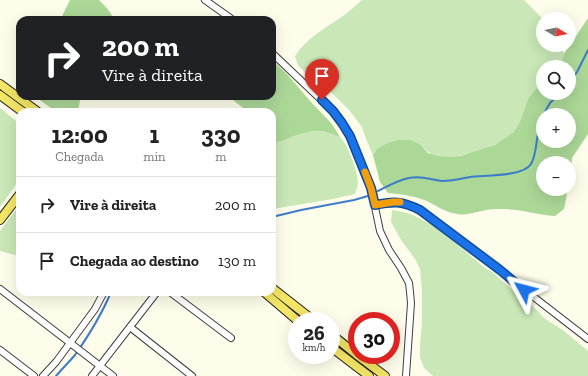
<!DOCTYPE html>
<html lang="pt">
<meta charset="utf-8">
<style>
body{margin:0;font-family:"Zilla Slab",serif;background:#f6f6f6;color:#222;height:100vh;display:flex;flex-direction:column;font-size:15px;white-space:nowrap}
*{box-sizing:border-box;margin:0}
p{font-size:13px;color:#767676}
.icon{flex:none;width:22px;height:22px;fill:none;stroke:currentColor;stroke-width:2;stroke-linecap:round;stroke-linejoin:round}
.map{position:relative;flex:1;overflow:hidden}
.side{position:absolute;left:16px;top:108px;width:260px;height:188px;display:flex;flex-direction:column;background:#fff;border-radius:12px;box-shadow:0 4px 16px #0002}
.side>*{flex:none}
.hud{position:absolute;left:16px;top:16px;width:260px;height:84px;border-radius:12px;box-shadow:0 4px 16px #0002;background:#202124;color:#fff;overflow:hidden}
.needle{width:26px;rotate:100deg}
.fabs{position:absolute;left:536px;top:12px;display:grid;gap:8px}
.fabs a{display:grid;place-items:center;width:40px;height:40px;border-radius:50%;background:#fff;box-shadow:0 4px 16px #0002;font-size:20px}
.speed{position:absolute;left:288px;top:312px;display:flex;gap:8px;font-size:20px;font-weight:700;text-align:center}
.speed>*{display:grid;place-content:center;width:52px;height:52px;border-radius:50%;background:#fff;box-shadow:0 4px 16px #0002;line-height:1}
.speed small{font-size:10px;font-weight:400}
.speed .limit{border:6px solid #d22;background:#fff;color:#111}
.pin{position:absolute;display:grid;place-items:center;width:34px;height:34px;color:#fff;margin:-41px -17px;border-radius:50% 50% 50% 0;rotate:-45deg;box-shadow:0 0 4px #0007}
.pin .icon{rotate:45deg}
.me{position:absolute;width:44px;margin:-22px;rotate:308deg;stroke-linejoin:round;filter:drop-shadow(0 0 3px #0008)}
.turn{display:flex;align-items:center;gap:14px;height:84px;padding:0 20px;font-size:18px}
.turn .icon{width:52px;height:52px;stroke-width:2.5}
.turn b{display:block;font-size:28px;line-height:34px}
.eta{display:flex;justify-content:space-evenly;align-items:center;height:68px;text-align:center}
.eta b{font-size:24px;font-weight:800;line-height:28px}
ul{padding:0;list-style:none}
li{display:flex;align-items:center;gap:12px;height:56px;padding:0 20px;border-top:1px solid #e0e0e0}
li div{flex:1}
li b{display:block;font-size:15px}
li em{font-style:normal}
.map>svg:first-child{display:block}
.green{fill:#c9e7b7}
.forest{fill:#abd797;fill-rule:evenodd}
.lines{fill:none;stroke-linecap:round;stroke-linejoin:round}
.stream{stroke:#3c7cc8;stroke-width:2}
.minor-casing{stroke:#3f3f3f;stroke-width:8}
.major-casing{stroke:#1d1d1d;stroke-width:10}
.minor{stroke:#fff;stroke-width:6}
.major{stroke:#f3e566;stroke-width:8}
.route-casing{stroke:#114b97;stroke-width:10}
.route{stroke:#1a73e8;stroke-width:7}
.slow{stroke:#f59e0b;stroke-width:7}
</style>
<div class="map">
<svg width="588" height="376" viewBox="0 0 588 376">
<rect width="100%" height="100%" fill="#fefdeb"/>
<g class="green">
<path d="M362,0H524L543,19V45H560L564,54L560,67H543V81C537,87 532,93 528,100C523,111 522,122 515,131C502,146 457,161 438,156C431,155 426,150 421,145L377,149L373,155L366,139L362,127L349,110L333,94L324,88L298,66L295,56C307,38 325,28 343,16C350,11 356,5 362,0Z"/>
<path d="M0,108L20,124V179L0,207Z"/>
<path d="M318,131C325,132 334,133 339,136C347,142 358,172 358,182C358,186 356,190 355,194L333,199L272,209V144L307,132Z"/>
<path d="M20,204V255H15L0,251V231Z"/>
<path d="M392,210L403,212L413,215L432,225L442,232L485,268L494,273L502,281L511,289L537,310L544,318L564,331L588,351V376H433L432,375L424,368L420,357V345L422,324V290L420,269L415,259L401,240L391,222Z"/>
</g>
<g class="forest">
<path d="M70,0H99C105,6 111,12 114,20H60Z"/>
<path d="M588,18V134L572,158L571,174L569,184V163H543V189H568L564,209L555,216C538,215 521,209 503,209C496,209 489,209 482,211C474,212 466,216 458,214C446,213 437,206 427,201C414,196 401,194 388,193L380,182L373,155L377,149L388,143L399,140H410L421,145L428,153L438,156L450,157L461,156L495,145L514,132L520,122L528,99L535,90L543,81V93H569V67H560L564,54ZM543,115H569V141H543Z"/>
<path d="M272,60L288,75L310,101L332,124L340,137C333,134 325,131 318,131C303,131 289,139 275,143L276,135L272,130V112H248L228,96H272Z"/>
<path d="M35,96H79L80,100L78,111L57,112L41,101Z"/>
</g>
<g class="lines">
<g class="stream">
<path d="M569,83L577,72L588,50"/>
<path d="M543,115L550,103L560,93"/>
<path d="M378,191C388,186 398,180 409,178C423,175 430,180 442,181C453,181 460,179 470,177C484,175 523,177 531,164C536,156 536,143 538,134C539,128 541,122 543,116"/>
<path d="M272,217L301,210L354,200L368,196"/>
<path d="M56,376C62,369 69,362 75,355C89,335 102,314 111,292"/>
</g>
<defs>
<g id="minor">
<path d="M205,0L233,20"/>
<path d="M272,53L333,111L342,123L350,136L371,188L380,231L389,250L401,268L409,283L410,292L411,303L406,376"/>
<path d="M375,205C394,201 402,201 420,210L500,270L508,277L588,339"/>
<path d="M0,289L113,376"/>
<path d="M170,292L231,338"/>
<path d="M130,327L192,376"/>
<path d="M0,350L34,376"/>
<path d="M43,376L56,362L95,309L104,292"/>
<path d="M92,376L157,292"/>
</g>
<g id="major">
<path d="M0,84L38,112"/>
<path d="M0,95L23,112"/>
<path d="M0,220L20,194"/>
<path d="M272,288L314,321"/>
<path d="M264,292L298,321"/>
<path d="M331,334L357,355"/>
<path d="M331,347L369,376"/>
<path d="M357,355L385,376"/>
</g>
</defs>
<use href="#minor" class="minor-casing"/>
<use href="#major" class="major-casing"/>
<use href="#minor" class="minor"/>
<use href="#major" class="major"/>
</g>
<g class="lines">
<defs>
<path id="route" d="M322,100L333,111L342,123L350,136L371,188L375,205C394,201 402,201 420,210L500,270L524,290"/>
</defs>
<use href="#route" class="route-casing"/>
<use href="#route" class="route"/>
<path class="slow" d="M365,172L371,188L375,205L393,202H400"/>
</g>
</svg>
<div class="fabs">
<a><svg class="needle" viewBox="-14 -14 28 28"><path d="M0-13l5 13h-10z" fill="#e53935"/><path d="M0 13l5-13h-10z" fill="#767676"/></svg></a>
<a><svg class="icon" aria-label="search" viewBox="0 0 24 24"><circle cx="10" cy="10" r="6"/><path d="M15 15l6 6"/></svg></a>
<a>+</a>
<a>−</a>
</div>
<div class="speed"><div>26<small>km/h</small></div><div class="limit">30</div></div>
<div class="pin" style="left:322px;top:100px;background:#d93025"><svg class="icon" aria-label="arrive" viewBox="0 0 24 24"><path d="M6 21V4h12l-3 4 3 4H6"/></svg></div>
<svg class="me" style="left:524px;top:290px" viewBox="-20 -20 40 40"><path d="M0-17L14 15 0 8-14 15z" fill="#1a73e8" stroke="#fff" stroke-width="4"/></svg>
<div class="hud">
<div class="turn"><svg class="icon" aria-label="right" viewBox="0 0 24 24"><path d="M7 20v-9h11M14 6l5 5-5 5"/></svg><div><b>200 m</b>Vire à direita</div></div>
</div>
<section class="side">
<div class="eta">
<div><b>12:00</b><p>Chegada</p></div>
<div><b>1</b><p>min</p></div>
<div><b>330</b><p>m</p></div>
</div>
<ul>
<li><svg class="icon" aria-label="right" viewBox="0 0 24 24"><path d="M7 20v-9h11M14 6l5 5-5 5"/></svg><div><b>Vire à direita</b></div><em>200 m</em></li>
<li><svg class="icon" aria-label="arrive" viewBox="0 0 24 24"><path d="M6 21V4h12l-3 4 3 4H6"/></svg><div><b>Chegada ao destino</b></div><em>130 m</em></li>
</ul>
</section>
</div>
